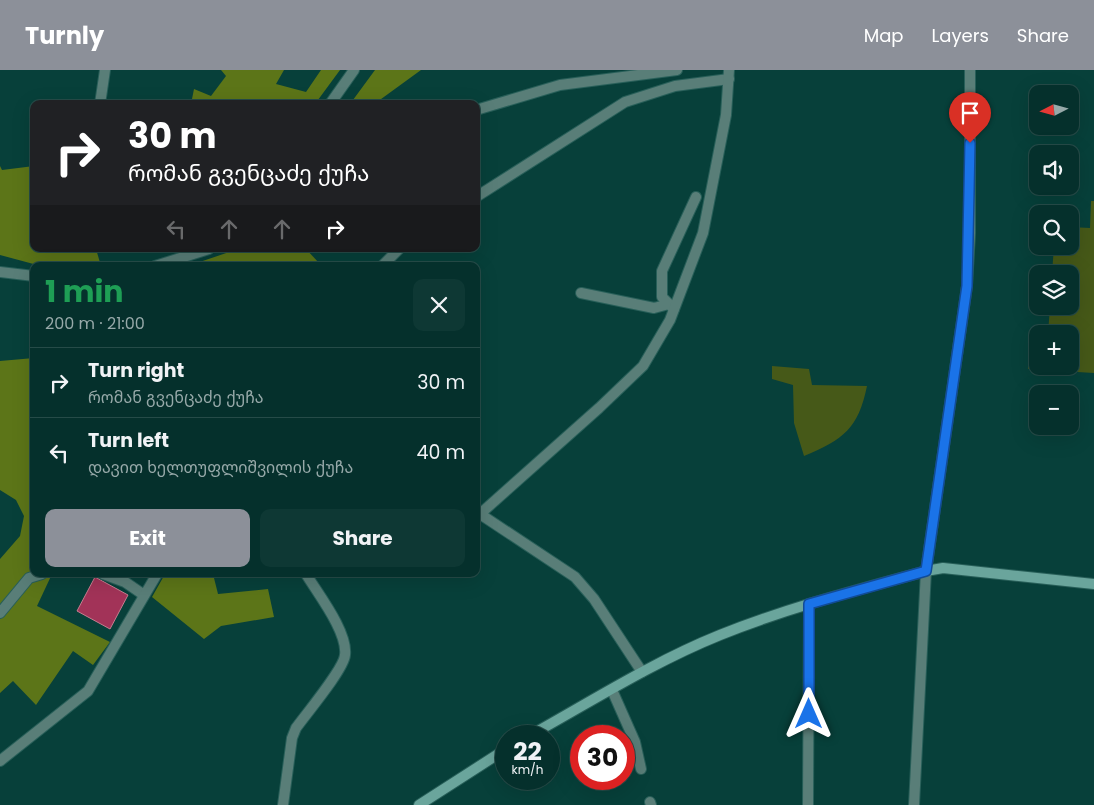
<!DOCTYPE html>
<meta charset="utf-8">
<style>
body{margin:0;font-family:Poppins,"Noto Sans Georgian",sans-serif;background:#0e3834;color:#f1f3f6;height:100vh;display:flex;flex-direction:column;font-size:19px;white-space:nowrap}
*{box-sizing:border-box;margin:0}
p{font-size:16px;color:#97a9a9}
.icon{flex:none;width:28px;height:28px;fill:none;stroke:currentColor;stroke-width:2;stroke-linecap:round;stroke-linejoin:round}
.map{position:relative;flex:1;overflow:hidden}
.panel{position:absolute;left:30px;top:192px;width:450px;height:315px;display:flex;flex-direction:column;background:#05302c;border-radius:10px;box-shadow:0 5px 20px #0002,0 0 0 1px #264b48}
.panel>*{flex:none}
.guide{position:absolute;left:30px;top:30px;width:450px;height:152px;border-radius:10px;box-shadow:0 5px 20px #0002,0 0 0 1px #264b48;background:#202124;color:#fff;overflow:hidden}
.needle{width:32px;rotate:264deg}
.buttons{position:absolute;left:1029px;top:15px;display:grid;gap:10px}
.buttons a{display:grid;place-items:center;width:50px;height:50px;border-radius:10px;background:#05302c;box-shadow:0 5px 20px #0002,0 0 0 1px #264b48;font-size:25px}
.speed{position:absolute;left:495px;top:655px;display:flex;gap:10px;font-size:25px;font-weight:700;text-align:center}
.speed>*{display:grid;place-content:center;width:65px;height:65px;border-radius:50%;background:#05302c;box-shadow:0 5px 20px #0002,0 0 0 1px #264b48;line-height:1}
.speed small{font-size:12px;font-weight:400}
.speed .limit{border:8px solid #d22;background:#fff;color:#111}
.pin{position:absolute;display:grid;place-items:center;width:42px;height:42px;color:#fff;margin:-51px -21px;border-radius:50% 50% 50% 0;rotate:-45deg;box-shadow:0 0 5px #0007}
.pin .icon{rotate:45deg}
.me{position:absolute;width:55px;margin:-28px;rotate:0deg;stroke-linejoin:round;filter:drop-shadow(0 0 4px #0008)}
.turn{display:flex;align-items:center;gap:18px;height:105px;padding:0 15px;font-size:22px}
.turn .icon{width:65px;height:65px;stroke-width:2.5}
.turn b{display:block;font-size:35px;line-height:42px}
.lanes{display:flex;align-items:center;height:48px;padding:0 15px;background:#0003;justify-content:center;gap:25px;direction:ltr}
.lanes .off{opacity:.35}
.round{display:grid;place-items:center;flex:none;width:52px;height:52px;border-radius:10px;background:#0e3834}
.headline{display:flex;align-items:center;justify-content:space-between;height:85px;padding:0 15px}
h1{font-size:30px;font-weight:700;line-height:38px;color:#1e9e55}
.cta{display:flex;gap:10px;margin-top:auto;padding:10px 15px}
.cta a{flex:1;height:58px;border-radius:10px;background:#8c9099;color:#fff;font-size:20px;font-weight:700;line-height:58px;text-align:center}
.cta a+a{background:#0e3834;color:#f1f3f6}
ul{padding:0;list-style:none}
li{display:flex;align-items:center;gap:15px;height:70px;padding:0 15px;border-top:1px solid #264b48}
li div{flex:1}
li b{display:block;font-size:19px}
li em{font-style:normal}
header{display:flex;align-items:center;gap:30px;box-sizing:border-box;height:70px;padding:0 25px;background:#8c9099;color:#fff}
header strong{font-size:24px}
nav{display:flex;gap:28px;margin-inline-start:auto;font-size:18px}
.map>svg:first-child{display:block}
.green{fill:#465918}
.forest{fill:#5c7518}
.building{fill:#a23358;stroke:#c77d8f}
.lines{fill:none;stroke-linecap:round;stroke-linejoin:round}
.lane-casing{stroke:#285f59;stroke-width:12}
.street-casing{stroke:#285f59;stroke-width:12}
.secondary-casing{stroke:#285f59;stroke-width:12}
.lane{stroke:#597e78;stroke-width:10}
.street{stroke:#597e78;stroke-width:10}
.secondary{stroke:#6aa59c;stroke-width:10}
.route-casing{stroke:#114b97;stroke-width:12}
.route{stroke:#1a73e8;stroke-width:9}
</style>
<header>
<strong>Turnly</strong>
<nav><a>Map</a><a>Layers</a><a>Share</a></nav>
</header>
<div class="map">
<svg width="1094" height="735" viewBox="0 0 1094 735">
<rect width="100%" height="100%" fill="#07403a"/>
<g class="green">
<path d="M1091,131H1094V303L1028,299L1029,276H1037L1038,296H1070V264H1048L1050,236H1070V204H1052L1054,176H1070V157L1090,158Z"/>
<path d="M772,296L809,299L812,315L867,316C858,359 844,369 804,386L794,353L793,315L772,309Z"/>
</g>
<g class="forest">
<path d="M221,0H284L276,14L306,22L321,0H340L315,34H191L194,19L211,26L226,6Z"/>
<path d="M375,0H421L377,32L378,34H350Z"/>
<path d="M0,96L2,100L34,96V179H96L101,196H41L0,185Z"/>
<path d="M238,179H306L319,193V196H188Z"/>
<path d="M34,288V504H52L37,536L110,572L93,595L73,581L36,635L13,611L0,623V489L20,466L24,446L16,430L0,420V291Z"/>
<path d="M165,504H213L218,524L268,519L274,547L221,556L204,569L152,527Z"/>
</g>
<path class="building" d="M95,507L128,525L110,559L77,541Z"/>
<g class="lines">
<defs>
<g id="lane">
<path d="M476,40L560,15L677,0"/>
<path d="M382,196L399,179"/>
<path d="M581,223L654,238L669,234"/>
<path d="M674,239L662,227V201L696,127"/>
<path d="M103,504L125,512L144,525"/>
<path d="M0,543L29,508L42,504"/>
</g>
<g id="street">
<path d="M100,34L105,0"/>
<path d="M330,34L354,0"/>
<path d="M476,127L625,32L675,16L729,9"/>
<path d="M155,196L209,179"/>
<path d="M0,202L34,206"/>
<path d="M642,602L594,529L575,507L480,444L599,338L643,296L670,250L703,163L726,45L729,0"/>
<path d="M612,620L635,672L641,699"/>
<path d="M0,691L88,621L157,504"/>
<path d="M650,732L651,735"/>
<path d="M283,735L292,668L296,658C306,644 344,599 345,585C348,562 318,524 306,504"/>
<path d="M808,735L809,534"/>
<path d="M914,735L926,501L967,216L970,163V0"/>
</g>
<g id="secondary">
<path d="M529,666C592,631 653,592 720,565C787,538 857,520 926,501L943,498L1094,514"/>
<path d="M419,735L506,679"/>
</g>
</defs>
<use href="#lane" class="lane-casing"/>
<use href="#street" class="street-casing"/>
<use href="#secondary" class="secondary-casing"/>
<use href="#lane" class="lane"/>
<use href="#street" class="street"/>
<use href="#secondary" class="secondary"/>
</g>
<g class="lines">
<defs>
<path id="route" d="M809,644V534L926,501L967,216L970,73"/>
</defs>
<use href="#route" class="route-casing"/>
<use href="#route" class="route"/>
</g>
</svg>
<div class="buttons">
<a><svg class="needle" viewBox="-14 -14 28 28"><path d="M0-13l5 13h-10z" fill="#e53935"/><path d="M0 13l5-13h-10z" fill="#97a9a9"/></svg></a>
<a><svg class="icon" aria-label="sound" viewBox="0 0 24 24"><path d="M4 9h4l5-4v14l-5-4H4zM17 9q2 3 0 6"/></svg></a>
<a><svg class="icon" aria-label="search" viewBox="0 0 24 24"><circle cx="10" cy="10" r="6"/><path d="M15 15l6 6"/></svg></a>
<a><svg class="icon" aria-label="layers" viewBox="0 0 24 24"><path d="M12 4l9 5-9 5-9-5zM3 14l9 5 9-5"/></svg></a>
<a>+</a>
<a>−</a>
</div>
<div class="speed"><div>22<small>km/h</small></div><div class="limit">30</div></div>
<div class="pin" style="left:970px;top:73px;background:#d93025"><svg class="icon" aria-label="arrive" viewBox="0 0 24 24"><path d="M6 21V4h12l-3 4 3 4H6"/></svg></div>
<svg class="me" style="left:809px;top:644px" viewBox="-20 -20 40 40"><path d="M0-17L14 15 0 8-14 15z" fill="#1a73e8" stroke="#fff" stroke-width="4"/></svg>
<div class="guide">
<div class="turn"><svg class="icon" aria-label="right" viewBox="0 0 24 24"><path d="M7 20v-9h11M14 6l5 5-5 5"/></svg><div><b>30 m</b>რომან გვენცაძე ქუჩა</div></div>
<div class="lanes"><svg class="icon off" aria-label="left" viewBox="0 0 24 24"><path d="M17 20v-9H6M10 6l-5 5 5 5"/></svg><svg class="icon off" aria-label="ahead" viewBox="0 0 24 24"><path d="M12 20V5M6 11l6-6 6 6"/></svg><svg class="icon off" aria-label="ahead" viewBox="0 0 24 24"><path d="M12 20V5M6 11l6-6 6 6"/></svg><svg class="icon" aria-label="right" viewBox="0 0 24 24"><path d="M7 20v-9h11M14 6l5 5-5 5"/></svg></div>
</div>
<section class="panel">
<div class="headline"><div><h1>1 min</h1><p>200 m · 21:00</p></div><a class="round"><svg class="icon" aria-label="close" viewBox="0 0 24 24"><path d="M6 6l12 12M18 6L6 18"/></svg></a></div>
<ul>
<li><svg class="icon" aria-label="right" viewBox="0 0 24 24"><path d="M7 20v-9h11M14 6l5 5-5 5"/></svg><div><b>Turn right</b><p>რომან გვენცაძე ქუჩა</p></div><em>30 m</em></li>
<li><svg class="icon" aria-label="left" viewBox="0 0 24 24"><path d="M17 20v-9H6M10 6l-5 5 5 5"/></svg><div><b>Turn left</b><p>დავით ხელთუფლიშვილის ქუჩა</p></div><em>40 m</em></li>
</ul>
<div class="cta"><a>Exit</a><a>Share</a></div>
</section>
</div>
